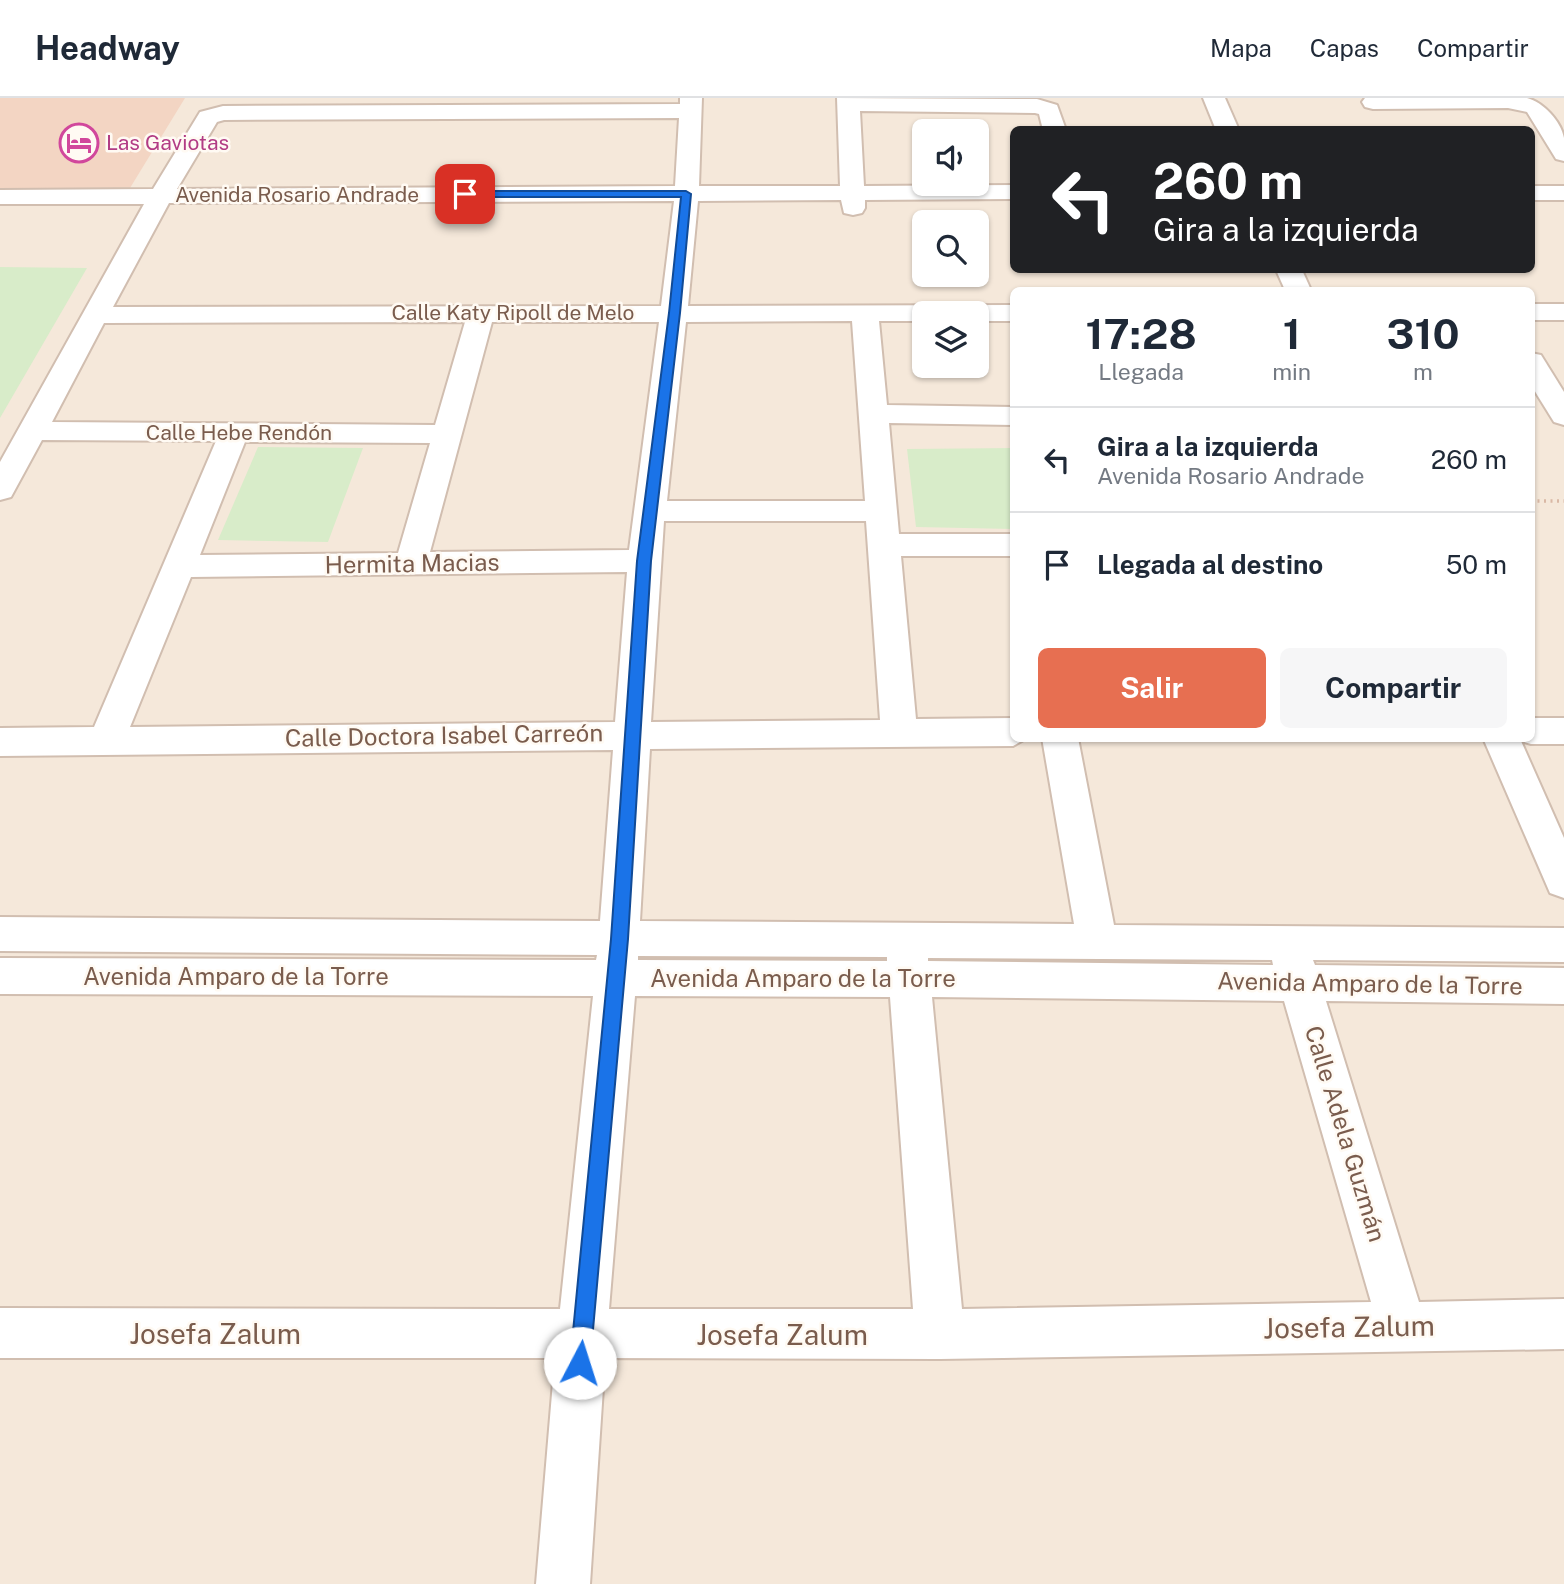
<!DOCTYPE html>
<html lang="es">
<meta charset="utf-8">
<style>
body{margin:0;font-family:"Public Sans",sans-serif;background:#f6f6f7;color:#1f2937;height:100vh;display:flex;flex-direction:column;font-size:26px;white-space:nowrap}
*{box-sizing:border-box;margin:0}
p{font-size:23px;color:#747a83}
.icon{flex:none;width:38px;height:38px;fill:none;stroke:currentColor;stroke-width:2;stroke-linecap:round;stroke-linejoin:round}
.map{position:relative;flex:1;overflow:hidden}
.details{position:absolute;left:1010px;top:189px;width:525px;height:455px;display:flex;flex-direction:column;background:#fff;border-radius:10px;box-shadow:0 2px 5px #0004}
.details>*{flex:none}
.guide{position:absolute;left:1010px;top:28px;width:525px;height:147px;border-radius:10px;box-shadow:0 2px 5px #0004;background:#202124;color:#fff;overflow:hidden}
.fabs{position:absolute;left:912px;top:21px;display:grid;gap:14px}
.fabs a{display:grid;place-items:center;width:77px;height:77px;border-radius:10px;background:#fff;box-shadow:0 2px 5px #0004;font-size:35px}
.pin{position:absolute;display:grid;place-items:center;width:60px;height:60px;color:#fff;margin:-30px;border-radius:14px;box-shadow:0 4px 10px #0006}
.me{position:absolute;width:77px;margin:-38px;rotate:5deg;stroke-linejoin:round;filter:drop-shadow(0 0 5px #0008)}
.turn{display:flex;align-items:center;gap:24px;height:147px;padding:0 28px;font-size:32px}
.turn .icon{width:91px;height:91px;stroke-width:2.5}
.turn b{display:block;font-size:49px;line-height:60px}
.eta{display:flex;justify-content:space-evenly;align-items:center;height:119px;text-align:center}
.eta b{font-size:42px;font-weight:700;line-height:49px}
.button{display:flex;gap:14px;margin-top:auto;padding:14px 28px}
.button a{flex:1;height:80px;border-radius:10px;background:#e76f51;color:#fff;font-size:28px;font-weight:700;line-height:80px;text-align:center}
.button a+a{background:#f6f6f7;color:#1f2937}
ul{padding:0;list-style:none}
li{display:flex;align-items:center;gap:21px;height:105px;padding:0 28px;border-top:2px solid #e0e1e3}
li div{flex:1}
li b{display:block;font-size:26px}
li em{font-style:normal}
header{display:flex;align-items:center;gap:42px;box-sizing:border-box;height:98px;padding:0 35px;background:#fff;border-bottom:2px solid #e0e1e3}
header strong{font-size:33px}
nav{display:flex;gap:38px;margin-inline-start:auto;font-size:24px}
.map>svg:first-child{display:block}
.residential{fill:#f5e8da;fill-rule:evenodd}
.green{fill:#d8ecc9}
.building{fill:#f3d5c3}
.lines{fill:none;stroke-linecap:round;stroke-linejoin:round}
.minor-casing{stroke:#d1beb0;stroke-width:4}
.path{stroke:#d9b8a5;stroke-width:3.5;stroke-dasharray:2 4.5;stroke-linecap:butt}
.minor{fill:#fff;fill-rule:evenodd}
.route{fill:#1a73e8;stroke:#114b97;stroke-width:2}
.labels{text-anchor:middle;stroke-width:5;stroke-linejoin:round;paint-order:stroke}
.far-hotel-label{font-size:21px;fill:#b23c85;stroke:#fffaf3;text-anchor:start}
.far-street-label{font-size:21px;fill:#7a5c4d;stroke:#fffaf3}
.street-label{font-size:24px;fill:#7a5c4d;stroke:#fffaf3}
.near-street-label{font-size:28px;fill:#7a5c4d;stroke:#fffaf3}
</style>
<header>
<strong>Headway</strong>
<nav><a>Mapa</a><a>Capas</a><a>Compartir</a></nav>
</header>
<div class="map">
<svg width="1564" height="1486" viewBox="0 0 1564 1486">
<rect width="100%" height="100%" fill="#fdf6ec"/>
<path class="residential" d="M0,0H1564V1486H0ZM1013,32H1531V172H1013ZM924,33H976V86H924ZM924,124H976V177H924ZM1013,192H1531V640H1013ZM924,215H976V268H924Z"/>
<g class="green">
<path d="M0,169L87,170L0,320Z"/>
<path d="M258,349L363,350L328,444L218,442Z"/>
<path d="M1013,350V431L916,429L907,351Z"/>
</g>
<path class="building" d="M0,0H185L130,90L0,91Z"/>
<g class="lines">
<defs>
<g id="minor">
<path d="M680,0H702L699,88H840L837,0L1037,1L1057,7L1066,32H1043L1039,16L1035,15L860,13L864,88L1013,87V101L865,102V110L862,115L853,117L844,115L841,102L698,103L688,208L1013,207V223H976V215H924V223H879L887,307L1013,309V327L889,325L899,436H1013V458H901L916,621L1013,620V640H1027L1013,648L650,651L640,823L1074,826L1042,640H1078L1114,827L1564,830V864L1313,862L1315,867L1564,870V906L1326,903L1419,1204L1564,1201V1251L940,1261L605,1260L590,1486H536L555,1260H0V1210L560,1211L593,898L0,896V860L596,862L597,857L0,853V819L600,823L613,652L0,658V630L94,629L216,343L42,342L11,399L0,402V364L144,106H0V92L153,91L200,14L223,8L680,6ZM679,20L675,88L177,91L217,24L224,22ZM674,103L661,208L113,209L169,105ZM852,223L865,403H667L686,224ZM465,224L435,327L52,324L104,225ZM492,224H659L629,452L430,454ZM245,344L430,345L398,455L200,457ZM664,423H866L880,622L651,624ZM627,474L615,624L130,629L191,479ZM638,858L887,859V863L638,862ZM928,860L1272,862L1273,867L928,863ZM635,898L890,899L913,1211H609ZM932,899L1284,903L1371,1204L962,1211Z"/>
<path d="M1203,0H1225L1239,32H1216Z"/>
<path d="M1365,0H1527C1543,4 1561,23 1564,40C1564,47 1564,56 1564,63L1556,61L1527,14L1508,10L1373,11L1365,9L1362,4Z"/>
<rect x="1531" y="88" width="33" height="14"/>
<path d="M1276,172H1302L1311,192H1285Z"/>
<rect x="1531" y="206" width="33" height="16"/>
<path d="M1531,255L1541,257L1564,294V327L1554,324L1531,287Z"/>
<path d="M1531,620H1564V646H1531L1521,643L1564,740V800L1550,795L1483,640H1531Z"/>
</g>
</defs>
<use href="#minor" class="minor-casing"/>
<path class="path" d="M1531,403H1564"/>
<use href="#minor" class="minor"/>
</g>
<path class="route" d="M686,93L691,96L680,215L651,463L628,841L590,1265L587,1273L580,1276L573,1273L570,1265L611,841L637,463L669,215L681,99H465L460,96L465,93Z"/>
<defs>
<symbol id="hotel-ring" viewBox="-11 -11 22 22"><circle r="9.5" fill="#fffaf3" stroke="#d1479c" stroke-width="1.5"/><path d="M-6-4.5h1.5V1H6V5H4.5V3h-9V5H-6ZM-4 0a1.8 1.8 0 1 1 3.6 0ZM.5 0V-2.5h3Q6-2.5 6 0Z" fill="#d1479c"/></symbol>
</defs>
<g fill-rule="evenodd">
<use href="#hotel-ring" x="57" y="23" width="44" height="44"/>
</g>
<g class="labels">
<g class="far-hotel-label">
<text x="106" y="52">Las Gaviotas</text>
</g>
<g class="far-street-label">
<text x="297" y="104">Avenida Rosario Andrade</text>
<text x="513" y="222">Calle Katy Ripoll de Melo</text>
<text x="239" y="342">Calle Hebe Rendón</text>
</g>
<g class="street-label">
<text transform="translate(412 466) rotate(-1)" y="8">Hermita Macias</text>
<text transform="translate(444 638) rotate(-1)" y="8">Calle Doctora Isabel Carreón</text>
<text x="236" y="887">Avenida Amparo de la Torre</text>
<text x="803" y="889">Avenida Amparo de la Torre</text>
<text transform="translate(1370 886) rotate(1)" y="8">Avenida Amparo de la Torre</text>
<text transform="translate(1345 1036) rotate(73)" y="8">Calle Adela Guzmán</text>
</g>
<g class="near-street-label">
<text transform="translate(1349 1229) rotate(-1)" y="10">Josefa Zalum</text>
<text x="215" y="1246">Josefa Zalum</text>
<text x="782" y="1247">Josefa Zalum</text>
</g>
</g>
</svg>
<div class="fabs">
<a><svg class="icon" aria-label="sound" viewBox="0 0 24 24"><path d="M4 9h4l5-4v14l-5-4H4zM17 9q2 3 0 6"/></svg></a>
<a><svg class="icon" aria-label="search" viewBox="0 0 24 24"><circle cx="10" cy="10" r="6"/><path d="M15 15l6 6"/></svg></a>
<a><svg class="icon" aria-label="layers" viewBox="0 0 24 24"><path d="M12 4l9 5-9 5-9-5zM3 14l9 5 9-5"/></svg></a>
</div>
<div class="pin" style="left:465px;top:96px;background:#d93025"><svg class="icon" aria-label="arrive" viewBox="0 0 24 24"><path d="M6 21V4h12l-3 4 3 4H6"/></svg></div>
<svg class="me" style="left:580px;top:1265px" viewBox="-20 -20 40 40"><circle r="19" fill="#fff"/><path d="M0-13L10 11 0 6-10 11z" fill="#1a73e8"/></svg>
<div class="guide">
<div class="turn"><svg class="icon" aria-label="left" viewBox="0 0 24 24"><path d="M17 20v-9H6M10 6l-5 5 5 5"/></svg><div><b>260 m</b>Gira a la izquierda</div></div>
</div>
<section class="details">
<div class="eta">
<div><b>17:28</b><p>Llegada</p></div>
<div><b>1</b><p>min</p></div>
<div><b>310</b><p>m</p></div>
</div>
<ul>
<li><svg class="icon" aria-label="left" viewBox="0 0 24 24"><path d="M17 20v-9H6M10 6l-5 5 5 5"/></svg><div><b>Gira a la izquierda</b><p>Avenida Rosario Andrade</p></div><em>260 m</em></li>
<li><svg class="icon" aria-label="arrive" viewBox="0 0 24 24"><path d="M6 21V4h12l-3 4 3 4H6"/></svg><div><b>Llegada al destino</b></div><em>50 m</em></li>
</ul>
<div class="button"><a>Salir</a><a>Compartir</a></div>
</section>
</div>
